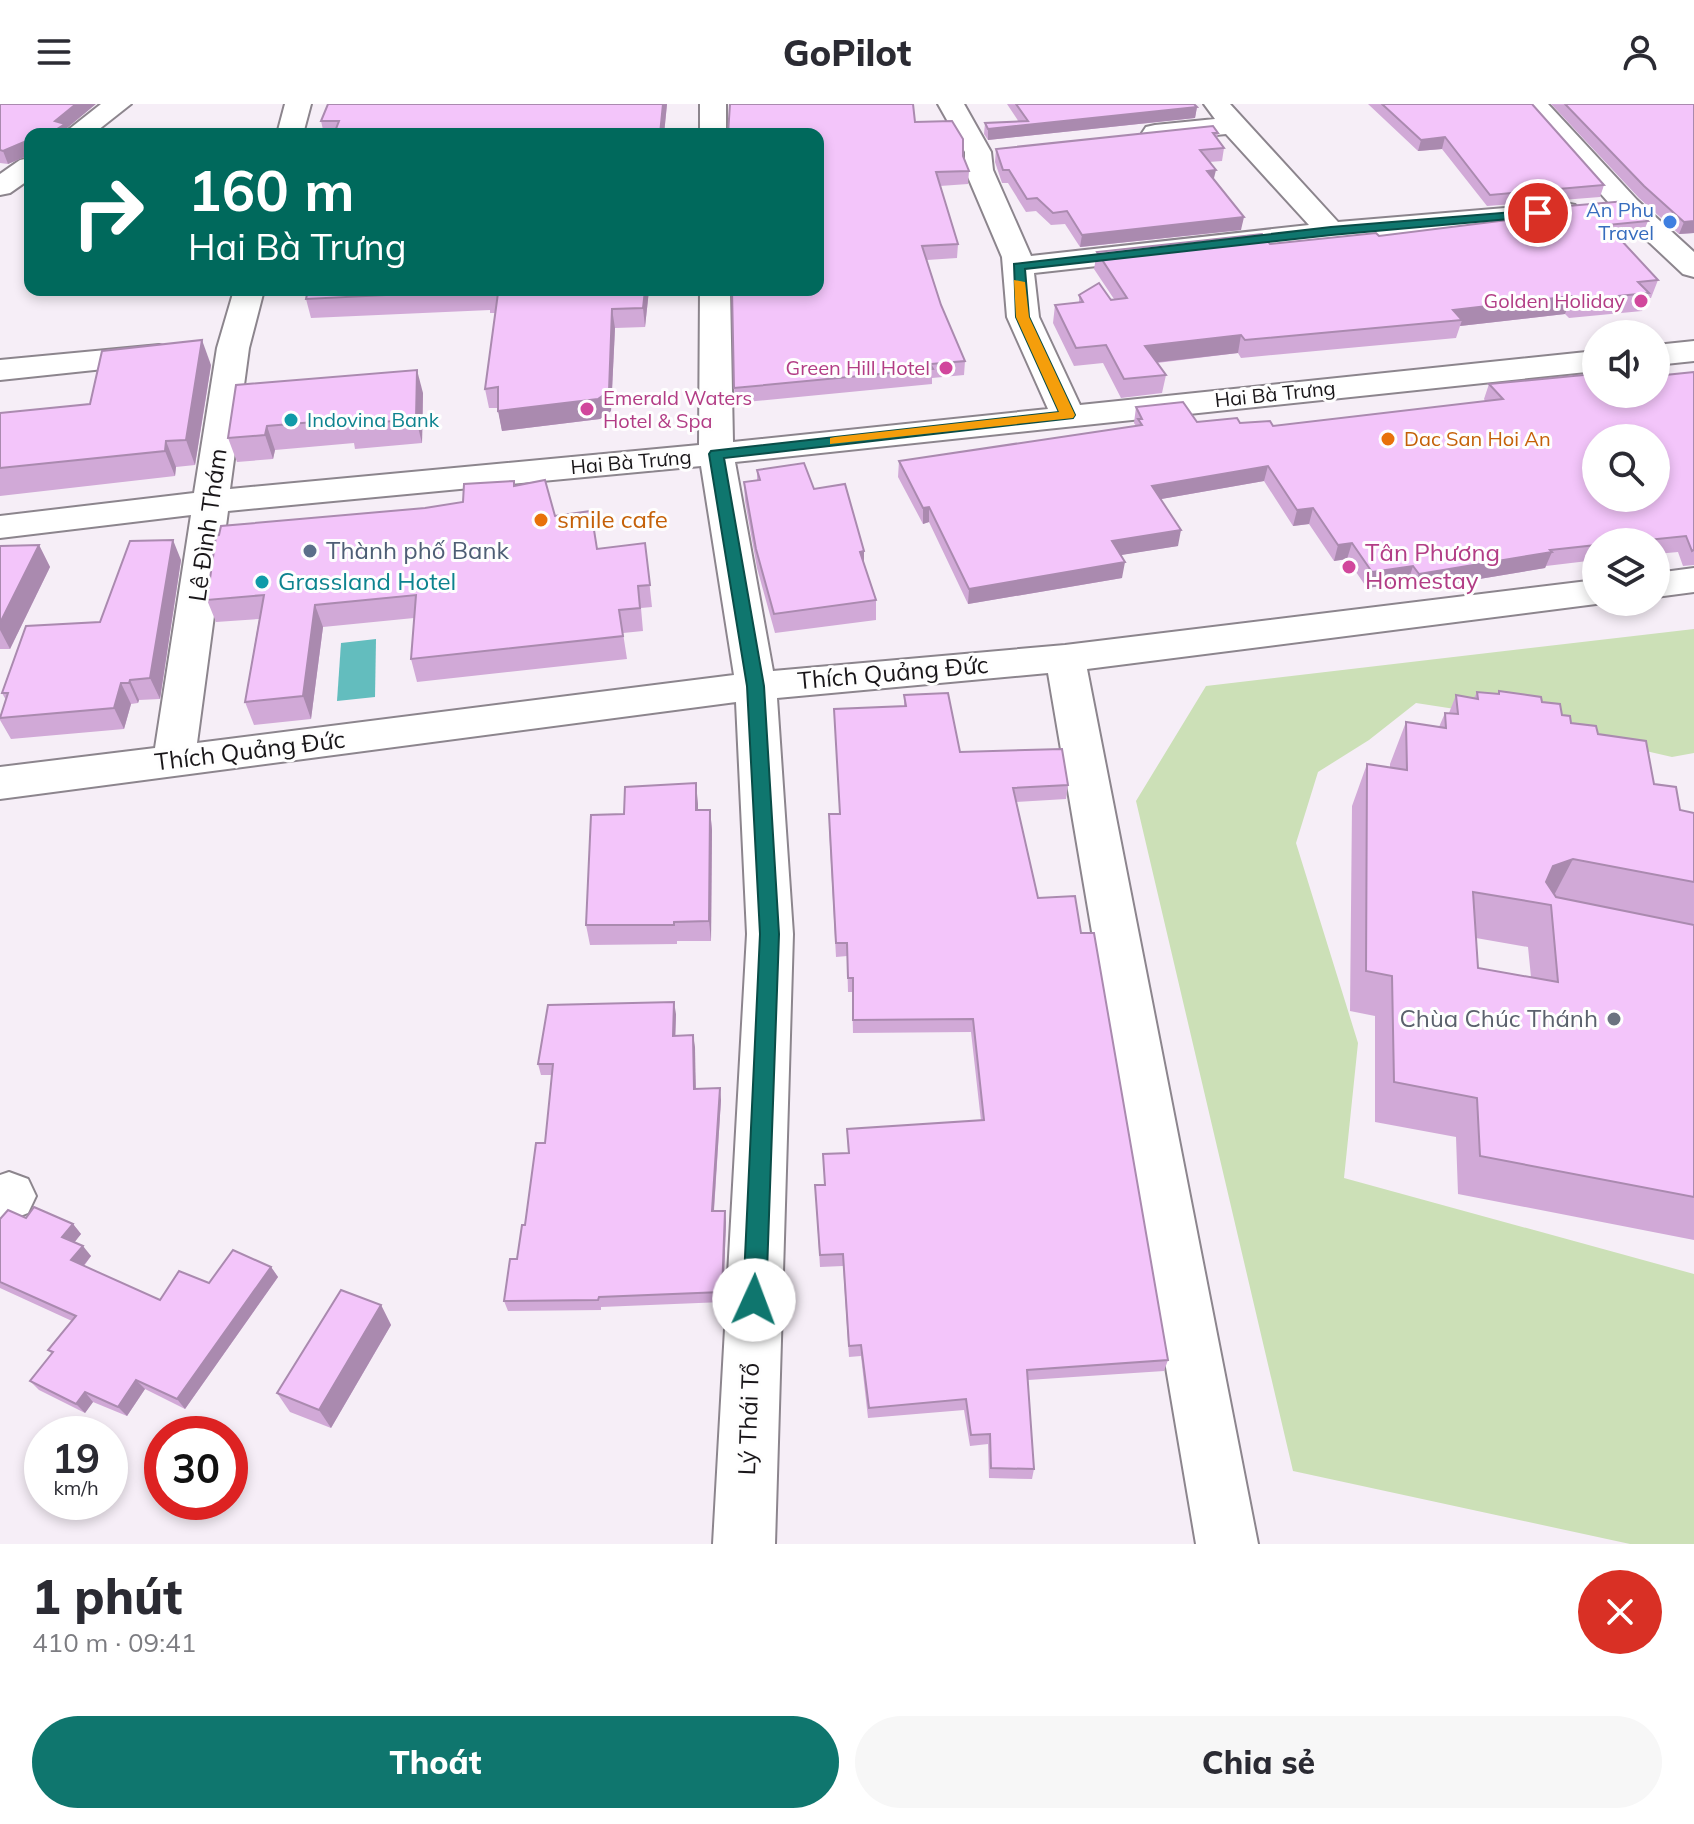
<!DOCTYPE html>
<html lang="vi">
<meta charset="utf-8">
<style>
body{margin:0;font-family:Mulish,sans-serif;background:#f7f7f7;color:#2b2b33;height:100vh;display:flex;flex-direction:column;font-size:30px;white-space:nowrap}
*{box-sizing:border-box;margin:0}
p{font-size:26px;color:#7c7c81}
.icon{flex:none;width:44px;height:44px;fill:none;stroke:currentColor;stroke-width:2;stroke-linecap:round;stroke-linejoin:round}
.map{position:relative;height:1440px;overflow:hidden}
.details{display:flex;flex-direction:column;background:#fff;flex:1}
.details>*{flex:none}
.top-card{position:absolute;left:24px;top:24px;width:800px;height:168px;border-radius:16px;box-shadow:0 4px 12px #0003;background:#00695c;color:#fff;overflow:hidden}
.fabs{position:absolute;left:1582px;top:216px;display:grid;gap:16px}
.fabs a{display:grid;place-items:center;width:88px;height:88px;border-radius:50%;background:#fff;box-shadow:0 4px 12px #0003;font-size:40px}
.speed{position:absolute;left:24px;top:1312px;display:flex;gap:16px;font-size:40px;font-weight:700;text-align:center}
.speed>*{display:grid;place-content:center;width:104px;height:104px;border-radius:50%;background:#fff;box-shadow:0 4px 12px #0003;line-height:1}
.speed small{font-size:20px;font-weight:400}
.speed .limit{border:12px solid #d22;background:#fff;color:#111}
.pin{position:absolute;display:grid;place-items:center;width:68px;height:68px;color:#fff;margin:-34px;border:4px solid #fff;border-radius:50%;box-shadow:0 2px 8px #0007}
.me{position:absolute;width:88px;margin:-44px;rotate:2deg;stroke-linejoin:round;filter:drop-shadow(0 0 6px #0008)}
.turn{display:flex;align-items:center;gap:28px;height:168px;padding:0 32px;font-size:36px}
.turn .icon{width:104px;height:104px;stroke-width:2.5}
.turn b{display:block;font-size:56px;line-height:68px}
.round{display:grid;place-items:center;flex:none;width:84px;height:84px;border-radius:42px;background:#f7f7f7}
.summary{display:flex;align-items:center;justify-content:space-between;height:136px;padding:0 32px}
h1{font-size:48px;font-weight:800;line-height:60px}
.action{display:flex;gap:16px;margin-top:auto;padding:16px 32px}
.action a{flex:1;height:92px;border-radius:48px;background:#0f766e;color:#fff;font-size:32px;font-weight:800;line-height:92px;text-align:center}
.action a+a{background:#f7f7f7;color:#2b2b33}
header{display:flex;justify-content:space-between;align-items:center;height:104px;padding:0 32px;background:#fff;font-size:36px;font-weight:800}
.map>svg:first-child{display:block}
.green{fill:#cce0b7}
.water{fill:#63bdbe}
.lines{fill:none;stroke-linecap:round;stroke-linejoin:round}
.minor-casing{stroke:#8c858d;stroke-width:4}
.minor{fill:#fff;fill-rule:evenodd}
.wall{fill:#d1a9d7;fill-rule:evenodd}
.shaded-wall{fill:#aa8aaf}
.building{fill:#f3c5fa;stroke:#aa8aaf;stroke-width:2;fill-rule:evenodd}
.route{fill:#0f766e;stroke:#0a4d48;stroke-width:2}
.slow{fill:#f59e0b}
.shop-dot{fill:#3f7fe0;stroke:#fefefe;stroke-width:3}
.hotel-dot{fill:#d1479c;stroke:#fefefe;stroke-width:3}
.culture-dot{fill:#0f9aa8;stroke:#fefefe;stroke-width:3}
.food-dot{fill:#e8710a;stroke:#fefefe;stroke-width:3}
.service-dot{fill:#5c6f8a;stroke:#fefefe;stroke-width:3}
.worship-dot{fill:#6b7280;stroke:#fefefe;stroke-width:3}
.labels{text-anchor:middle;stroke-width:6;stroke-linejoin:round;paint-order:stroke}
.far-shop-label{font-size:20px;fill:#366cbe;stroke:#fefefe;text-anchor:end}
.far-hotel-label{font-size:20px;fill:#b23c85;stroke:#fefefe;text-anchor:end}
.far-street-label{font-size:20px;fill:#191619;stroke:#fefefe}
.far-culture-label{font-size:20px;fill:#0d838f;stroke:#fefefe;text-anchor:start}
.far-food-label{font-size:20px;fill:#c56008;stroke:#fefefe;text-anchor:start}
.food-label{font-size:24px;fill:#c56008;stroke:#fefefe;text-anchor:start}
.street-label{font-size:24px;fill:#191619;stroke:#fefefe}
.service-label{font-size:24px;fill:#4e5e75;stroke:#fefefe;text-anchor:start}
.hotel-label{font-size:24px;fill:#b23c85;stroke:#fefefe;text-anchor:start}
.culture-label{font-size:24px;fill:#0d838f;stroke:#fefefe;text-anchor:start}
.worship-label{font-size:24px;fill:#5b616d;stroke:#fefefe;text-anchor:end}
</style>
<header><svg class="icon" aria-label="menu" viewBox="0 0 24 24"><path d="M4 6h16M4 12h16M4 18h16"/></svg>GoPilot<svg class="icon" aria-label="person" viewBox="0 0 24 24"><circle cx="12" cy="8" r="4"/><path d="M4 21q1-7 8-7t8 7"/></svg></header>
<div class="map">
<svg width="1694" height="1440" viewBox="0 0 1694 1440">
<rect width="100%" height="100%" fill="#f6eef7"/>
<path class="green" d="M1694,525V649L1672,653L1481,609L1416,599L1369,636L1318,668L1296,739L1358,939L1344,1074L1694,1170V1440H1630L1293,1367L1136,697L1206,582Z"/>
<path class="water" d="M376,535L375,593L337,597L341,539Z"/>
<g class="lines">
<defs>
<g id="minor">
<path d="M101,0H131L93,30H63Z"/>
<path d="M285,0H311L303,30H277Z"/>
<rect x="700" y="0" width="26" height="30"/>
<path d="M938,0H964L991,48L993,66L1031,152L1309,121L1226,30L1155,37L1146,35L1142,29L1146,23L1155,21L1215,15L1204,0H1230L1338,118L1565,99L1575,101L1579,107L1575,113L1565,115L1331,136L1034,169L1039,213L1080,301L1596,247V267L735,358L773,567L1065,541L1596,476V498H1604L1596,500L1087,565L1258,1440H1196L1048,569L777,594L793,830L775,1440H713L747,830L736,598L0,695V663L155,644L191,411L0,434V412L194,389L217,244L234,186H264L249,244L230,385L699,341L700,186H730L733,338L1048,305L1007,213L1002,153L965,66V48ZM701,362L734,571L197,639L228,407Z"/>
<path d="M1521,0H1548L1637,96L1694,148V173L1683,170L1617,108Z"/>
<path d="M30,54V75L10,89L0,91V70L20,56Z"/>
<path d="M1694,237V257L1656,261V241Z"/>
<path d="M159,241L170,244L175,251L170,258L0,276V256Z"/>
<path d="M1694,464V488L1656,493V469Z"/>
<path d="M9,1068L28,1075L36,1092L28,1109L0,1120V1071Z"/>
</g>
</defs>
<use href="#minor" class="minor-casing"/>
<use href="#minor" class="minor"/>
</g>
<g class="wall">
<path d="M0,0L66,25L68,30H30V52L29,51L8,60L0,59Z"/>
<path d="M328,0H667L664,30H324L321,17Z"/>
<path d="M1007,0H1194L1197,3L1195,14L988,36L984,30L985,19L1019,18Z"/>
<path d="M1368,0H1532L1604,81L1600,93L1487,102L1442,45L1418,47Z"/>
<path d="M1551,0H1694V129L1679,130L1639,94Z"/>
<path d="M915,18L963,52L969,67L968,80L940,82L958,140L957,154L927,156L941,201L965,257L964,271L932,274V280L735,299L734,284L818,186Z"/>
<path d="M1218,29L1217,35L1224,44L1222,57L1209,58L1214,75L1241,126L1080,143L1065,120L1051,121L1036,107L1026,108L1008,79H1002L995,58L996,45Z"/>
<path d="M1509,107L1648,117L1641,134L1622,136L1658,176L1651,194H1647L1642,207L1569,214L1565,210L1460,222L1456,234L1241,254L1238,249L1157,259L1166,271L1162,289L1121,294L1103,259L1074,262L1053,219L1055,201L1079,199V191L1114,195L1094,165L1097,148L1270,140L1379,132L1506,117Z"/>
<path d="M308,186H649L645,223L615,224L611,307L600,315L502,327L498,304H489L485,285L495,209H490V206L311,214L306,195Z"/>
<path d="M211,261L195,361L176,363L175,372L0,392V309L90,300Z"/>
<path d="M1694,268V461L1683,462L1678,448L1656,450V438H1596V456L1546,462L1545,464L1413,486L1408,478L1367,484L1347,455L1334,457L1309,420L1293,422L1264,377L1161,395L1178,442L1120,451L1122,474L968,500L929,418L923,420L898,373L899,357L1136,322L1134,319L1136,303L1197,318L1273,322L1485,297L1484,295L1489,280L1596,290Z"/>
<path d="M236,281L423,289L422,339L355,345L354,339L275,346L273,355L237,358L228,334Z"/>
<path d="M757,366L814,385L864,462L876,496V516L775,529L757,464L745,397L744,378L757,376Z"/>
<path d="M514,377L515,382L597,445L645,439L652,503L641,504L643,527L623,529L627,555L417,578L411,555L414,514L323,523L311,615L254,621L245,598L259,515L216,518L207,496L425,404L463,398Z"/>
<path d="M39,441L50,463L10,545H0V442Z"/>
<path d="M181,456L160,595L139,596L138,599L131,600L124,625L11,635L0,616V612L6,596L2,589L100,518Z"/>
<path d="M1499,587L1542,598L1571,619L1598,630L1654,680L1680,706L1694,709V1136L1458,1090L1456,1033L1375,1018V912L1350,907L1352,702L1367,660L1390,664V660L1406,618L1439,623L1445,609H1449L1456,591L1474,594L1477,588L1497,590ZM1476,834L1528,843L1531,873L1478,864Z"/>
<path d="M904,591L960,648L1068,681L1066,695L1016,698L1038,794L1081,829L1168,1256L1164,1267L1028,1276L1034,1365L1032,1375L989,1374L988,1340L970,1342L964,1306L868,1314L861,1252L849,1253L843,1162L820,1163L815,1081H825L848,1049L847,1025L981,1017L971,928L853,929L852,888H848L847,852L836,853L829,724L840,710L834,605L904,602Z"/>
<path d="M696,679L698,706H710L712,726L711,837H677V840L590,841L586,821L624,710Z"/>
<path d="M676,910L675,932L693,931L696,985L721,996L714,1107H725L726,1118L723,1198L601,1203V1206L508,1207L504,1197L517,1155L545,1039L552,971H541L538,960Z"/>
<path d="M26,1114L73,1120L81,1130L74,1138L91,1152L84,1162L160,1196L209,1179L271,1163L278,1173L185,1305L145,1285L127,1312L93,1298L85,1309L39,1286L30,1277L52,1250L48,1246L72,1217L0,1184V1115Z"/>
<path d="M381,1201L391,1221L331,1324L290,1308L277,1289Z"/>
</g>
<g class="shaded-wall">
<path d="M76,0H96L66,25L68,30H49L55,17Z"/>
<path d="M663,0H667L664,30H660Z"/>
<path d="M1197,3L1195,14L988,36V25Z"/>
<path d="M1445,33L1442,45L1418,47L1421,36Z"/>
<path d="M24,38L29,51L8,60L3,47Z"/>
<path d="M1216,66L1213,78L1207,67Z"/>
<path d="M1244,113L1241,126L1080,143L1082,131Z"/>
<path d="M1694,117V129L1679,130L1684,118Z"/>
<path d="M645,186H649L645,223L643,204Z"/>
<path d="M1572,192L1565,210L1460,222L1462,216L1453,206Z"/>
<path d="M612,205L615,224L611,307L600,315L502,327L498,307Z"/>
<path d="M1241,231L1238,249L1142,260L1145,242Z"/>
<path d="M202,236L211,261L195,361L186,336Z"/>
<path d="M417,266L423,289L422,339L416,315Z"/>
<path d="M267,322L275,346L273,355L265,331Z"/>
<path d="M166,337L176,363L175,372L165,347Z"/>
<path d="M1268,362L1264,377L1150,397L1152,382Z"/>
<path d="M929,403V418L923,420V404Z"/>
<path d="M1313,404L1309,420L1293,422L1297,406Z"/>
<path d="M1181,426L1178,442L1109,453L1112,437Z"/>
<path d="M173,436L181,456L160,595L150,574Z"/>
<path d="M1352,439L1347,455L1334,457L1338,441Z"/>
<path d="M39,441L50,463L10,545L0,526V519Z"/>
<path d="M864,447V466L860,448Z"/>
<path d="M1552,448L1545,464L1413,486L1419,470Z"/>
<path d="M1125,458L1122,474L968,500L969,485Z"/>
<path d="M1413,462L1408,478L1367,484L1372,468Z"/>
<path d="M315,501L323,523L311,615L303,592Z"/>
<path d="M130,576L139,596L138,599L129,579Z"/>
<path d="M121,579L131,600L124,625L114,604Z"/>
<path d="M696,679L698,700V727L696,706Z"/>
<path d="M710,706L712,726L711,837L709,817Z"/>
<path d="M1573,755L1551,797L1534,799L1553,762Z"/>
<path d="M674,898L676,910L675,943L673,932Z"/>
<path d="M693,931L695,943L696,997L694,985Z"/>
<path d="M720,984L721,996L713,1118L712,1107Z"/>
<path d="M725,1107L726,1118L723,1198L722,1188Z"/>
<path d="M73,1120L81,1130L70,1144L62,1133Z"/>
<path d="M83,1142L91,1152L80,1166L71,1156Z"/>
<path d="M271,1163L278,1173L185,1305L177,1295Z"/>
<path d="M381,1201L391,1221L331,1324L319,1306Z"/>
<path d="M136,1276L145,1285L127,1312L118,1303Z"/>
<path d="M85,1288L93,1298L85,1309L76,1300Z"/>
</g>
<g class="building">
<path d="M0,0H76L55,17L65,20L49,30H30V43L28,44L24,38L3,47L0,46Z"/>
<path d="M328,0H663L660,30H334L339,17H321Z"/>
<path d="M730,0H913L915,18L952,17L963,35V52L969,67L936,68L958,140L922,142L941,201L965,257L930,260L933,265L734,284L732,186H818V30H728Z"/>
<path d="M1016,0H1194L1197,3L988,25L985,19L1028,17Z"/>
<path d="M1382,0H1532L1604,81L1490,91L1445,33L1421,36Z"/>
<path d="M1565,0H1694V117L1684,118L1644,82Z"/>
<path d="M1213,22L1218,29H1213L1224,44L1200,46L1216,66L1207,67L1244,113L1082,131L1067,107L1053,109L1037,94L1027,95L1009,66H1003L996,45Z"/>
<path d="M1626,97L1648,117L1607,121L1658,176L1638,178L1649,189L1576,196L1572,192L1453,206L1462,216L1245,236L1241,231L1145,242L1166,271L1124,275L1106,241L1076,244L1055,201L1083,198L1079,191L1099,179L1111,196L1127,194L1097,148L1262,130L1270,140L1376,129L1379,132L1516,115L1509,107Z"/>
<path d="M308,186H645L643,204L612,205L609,287L598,295L498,307V283L485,285L498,189H487V186L306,195Z"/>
<path d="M202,236L186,336L166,337L165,347L0,364V309L90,300L102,247Z"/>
<path d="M417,266L416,315L348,321L349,315L267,322L265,331L228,334L236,281Z"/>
<path d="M1694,268V446L1692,447L1686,432L1628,438H1596V441L1550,446L1552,448L1419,470L1413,462L1372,468L1352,439L1338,441L1313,404L1297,406L1268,362L1152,382L1181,426L1112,437L1125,458L969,485L929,403L923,404L899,357L1142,321L1138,315H1142L1136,303L1183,298L1197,318L1237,314L1240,319L1270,317L1273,322L1503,295L1489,280L1594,270L1596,273V290H1656V272ZM1596,334H1656V394H1596Z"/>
<path d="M804,359L814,385L845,380L864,447L860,448L876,496L774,510L756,445L744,378L760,376L757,366Z"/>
<path d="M545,376L555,412L591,407L597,445L645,439L650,481L638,482L640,504L619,506L623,532L411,555L416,491L315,501L303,592L245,598L264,491L207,496L216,432L219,431L221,422L425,404L463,398L464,380L514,377V382Z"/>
<path d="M173,436L150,574L130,576L129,579H121L114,604L0,614L8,589H2L26,522L100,518L130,437Z"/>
<path d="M39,441L0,519V442Z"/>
<path d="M1499,587L1541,593L1542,598L1560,600L1562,611L1570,612L1571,619L1596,622L1598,630L1646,637L1654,680L1676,683L1680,706L1694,709V778L1573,755L1553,762L1546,778L1556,793L1694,821V1093L1480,1052L1477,994L1394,978L1392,872L1366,867L1367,660L1407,666L1406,618L1446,624L1445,609L1458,610L1456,591L1478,595L1477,588L1499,590ZM1473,788L1551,801L1558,878L1478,864Z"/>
<path d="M948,589L960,648L1062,645L1068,681L1013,684L1038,794L1075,792L1081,829H1094L1168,1256L1027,1266L1034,1365L991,1364L990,1330L971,1331L966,1295L869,1304L861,1241L849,1242L843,1150L820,1151L815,1081H825L823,1050L849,1049L847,1025L984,1016L973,915L853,916V874H848L847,839H836L829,710H840L834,605L906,602L904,591Z"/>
<path d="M696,679V706H710L709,817L674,818V821H586L591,711L624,710L625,683Z"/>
<path d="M674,898L673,932L693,931L694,985L720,984L712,1107H725L722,1188L599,1193L598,1196L504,1197L510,1155H517L522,1121H525L536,1039H545L553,960H538L548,901Z"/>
<path d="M34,1103L73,1120L62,1133L83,1142L71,1156L160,1196L179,1167L209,1179L233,1146L271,1163L177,1295L136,1276L118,1303L85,1288L76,1300L30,1277L53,1248L48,1246L76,1212L0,1178V1115L8,1106L26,1114Z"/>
<path d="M341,1186L381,1201L319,1306L277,1289Z"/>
</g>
<path class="route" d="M1538,106L1543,107V112L1331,131L1025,165L1029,213L1075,311L1073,314L724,354L764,582L779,830L766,1196L762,1204L754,1207L746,1204L743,1196L760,830L747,582L709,350L711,347L1059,308L1016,213L1014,160L1331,123Z"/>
<path class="slow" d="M1014,176L1025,178L1029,213L1075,311L1073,314L830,340V334L835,333L1059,308L1016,213Z"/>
<circle class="shop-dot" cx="1670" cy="118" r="8"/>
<g class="hotel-dot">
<circle cx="1641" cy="197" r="8"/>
<circle cx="946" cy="264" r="8"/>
<circle cx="587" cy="305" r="8"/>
<circle cx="1349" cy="463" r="8"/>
</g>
<g class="culture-dot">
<circle cx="291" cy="316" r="8"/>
<circle cx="262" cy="478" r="8"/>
</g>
<g class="food-dot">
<circle cx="1388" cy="335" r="8"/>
<circle cx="541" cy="416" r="8"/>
</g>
<circle class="service-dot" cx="310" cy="447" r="8"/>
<circle class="worship-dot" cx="1614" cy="915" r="8"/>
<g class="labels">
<g class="far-shop-label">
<text x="1654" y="113">An Phu<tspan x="1654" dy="23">Travel</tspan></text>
</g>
<g class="far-hotel-label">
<text x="1625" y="204">Golden Holiday</text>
<text x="930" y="271">Green Hill Hotel</text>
<text x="603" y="301" text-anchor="start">Emerald Waters<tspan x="603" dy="23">Hotel &amp; Spa</tspan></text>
</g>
<g class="far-street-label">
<text transform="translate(1275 290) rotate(-6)" y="7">Hai Bà Trưng</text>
<text transform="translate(631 358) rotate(-5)" y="7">Hai Bà Trưng</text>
</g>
<g class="far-culture-label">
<text x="307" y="323">Indovina Bank</text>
</g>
<g class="far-food-label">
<text x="1404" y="342">Dac San Hoi An</text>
</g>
<g class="food-label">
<text x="557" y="424">smile cafe</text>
</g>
<g class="street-label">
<text transform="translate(208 421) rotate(-82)" y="8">Lê Đình Thám</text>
<text transform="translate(893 569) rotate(-5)" y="8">Thích Quảng Đức</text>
<text transform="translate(250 647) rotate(-7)" y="8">Thích Quảng Đức</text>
<text transform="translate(749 1315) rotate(-88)" y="8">Lý Thái Tổ</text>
</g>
<g class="service-label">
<text x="326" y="455">Thành phố Bank</text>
</g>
<g class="hotel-label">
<text x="1365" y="457">Tân Phương<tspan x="1365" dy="28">Homestay</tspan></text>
</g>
<g class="culture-label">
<text x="278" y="486">Grassland Hotel</text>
</g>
<g class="worship-label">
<text x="1598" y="923">Chùa Chúc Thánh</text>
</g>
</g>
</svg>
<div class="fabs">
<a><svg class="icon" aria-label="sound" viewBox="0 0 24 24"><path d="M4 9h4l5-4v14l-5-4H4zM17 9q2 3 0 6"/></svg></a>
<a><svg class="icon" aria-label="search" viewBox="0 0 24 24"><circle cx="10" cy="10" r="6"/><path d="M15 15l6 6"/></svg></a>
<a><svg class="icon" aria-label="layers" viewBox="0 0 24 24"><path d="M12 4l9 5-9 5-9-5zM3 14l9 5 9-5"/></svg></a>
</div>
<div class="speed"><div>19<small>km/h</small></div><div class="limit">30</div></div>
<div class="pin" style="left:1538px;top:109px;background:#d93025"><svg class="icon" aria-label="arrive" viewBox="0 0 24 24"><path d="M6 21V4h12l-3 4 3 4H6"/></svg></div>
<svg class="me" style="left:754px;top:1196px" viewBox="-20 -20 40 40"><circle r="19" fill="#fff"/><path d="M0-13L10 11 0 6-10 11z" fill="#0f766e"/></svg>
<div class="top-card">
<div class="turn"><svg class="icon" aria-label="right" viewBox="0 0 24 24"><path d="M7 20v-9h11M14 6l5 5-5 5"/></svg><div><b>160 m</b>Hai Bà Trưng</div></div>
</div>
</div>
<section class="details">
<div class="summary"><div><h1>1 phút</h1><p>410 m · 09:41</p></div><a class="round" style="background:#d93025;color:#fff"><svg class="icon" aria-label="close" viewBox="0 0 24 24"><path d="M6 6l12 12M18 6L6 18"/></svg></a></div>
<div class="action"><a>Thoát</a><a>Chia sẻ</a></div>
</section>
